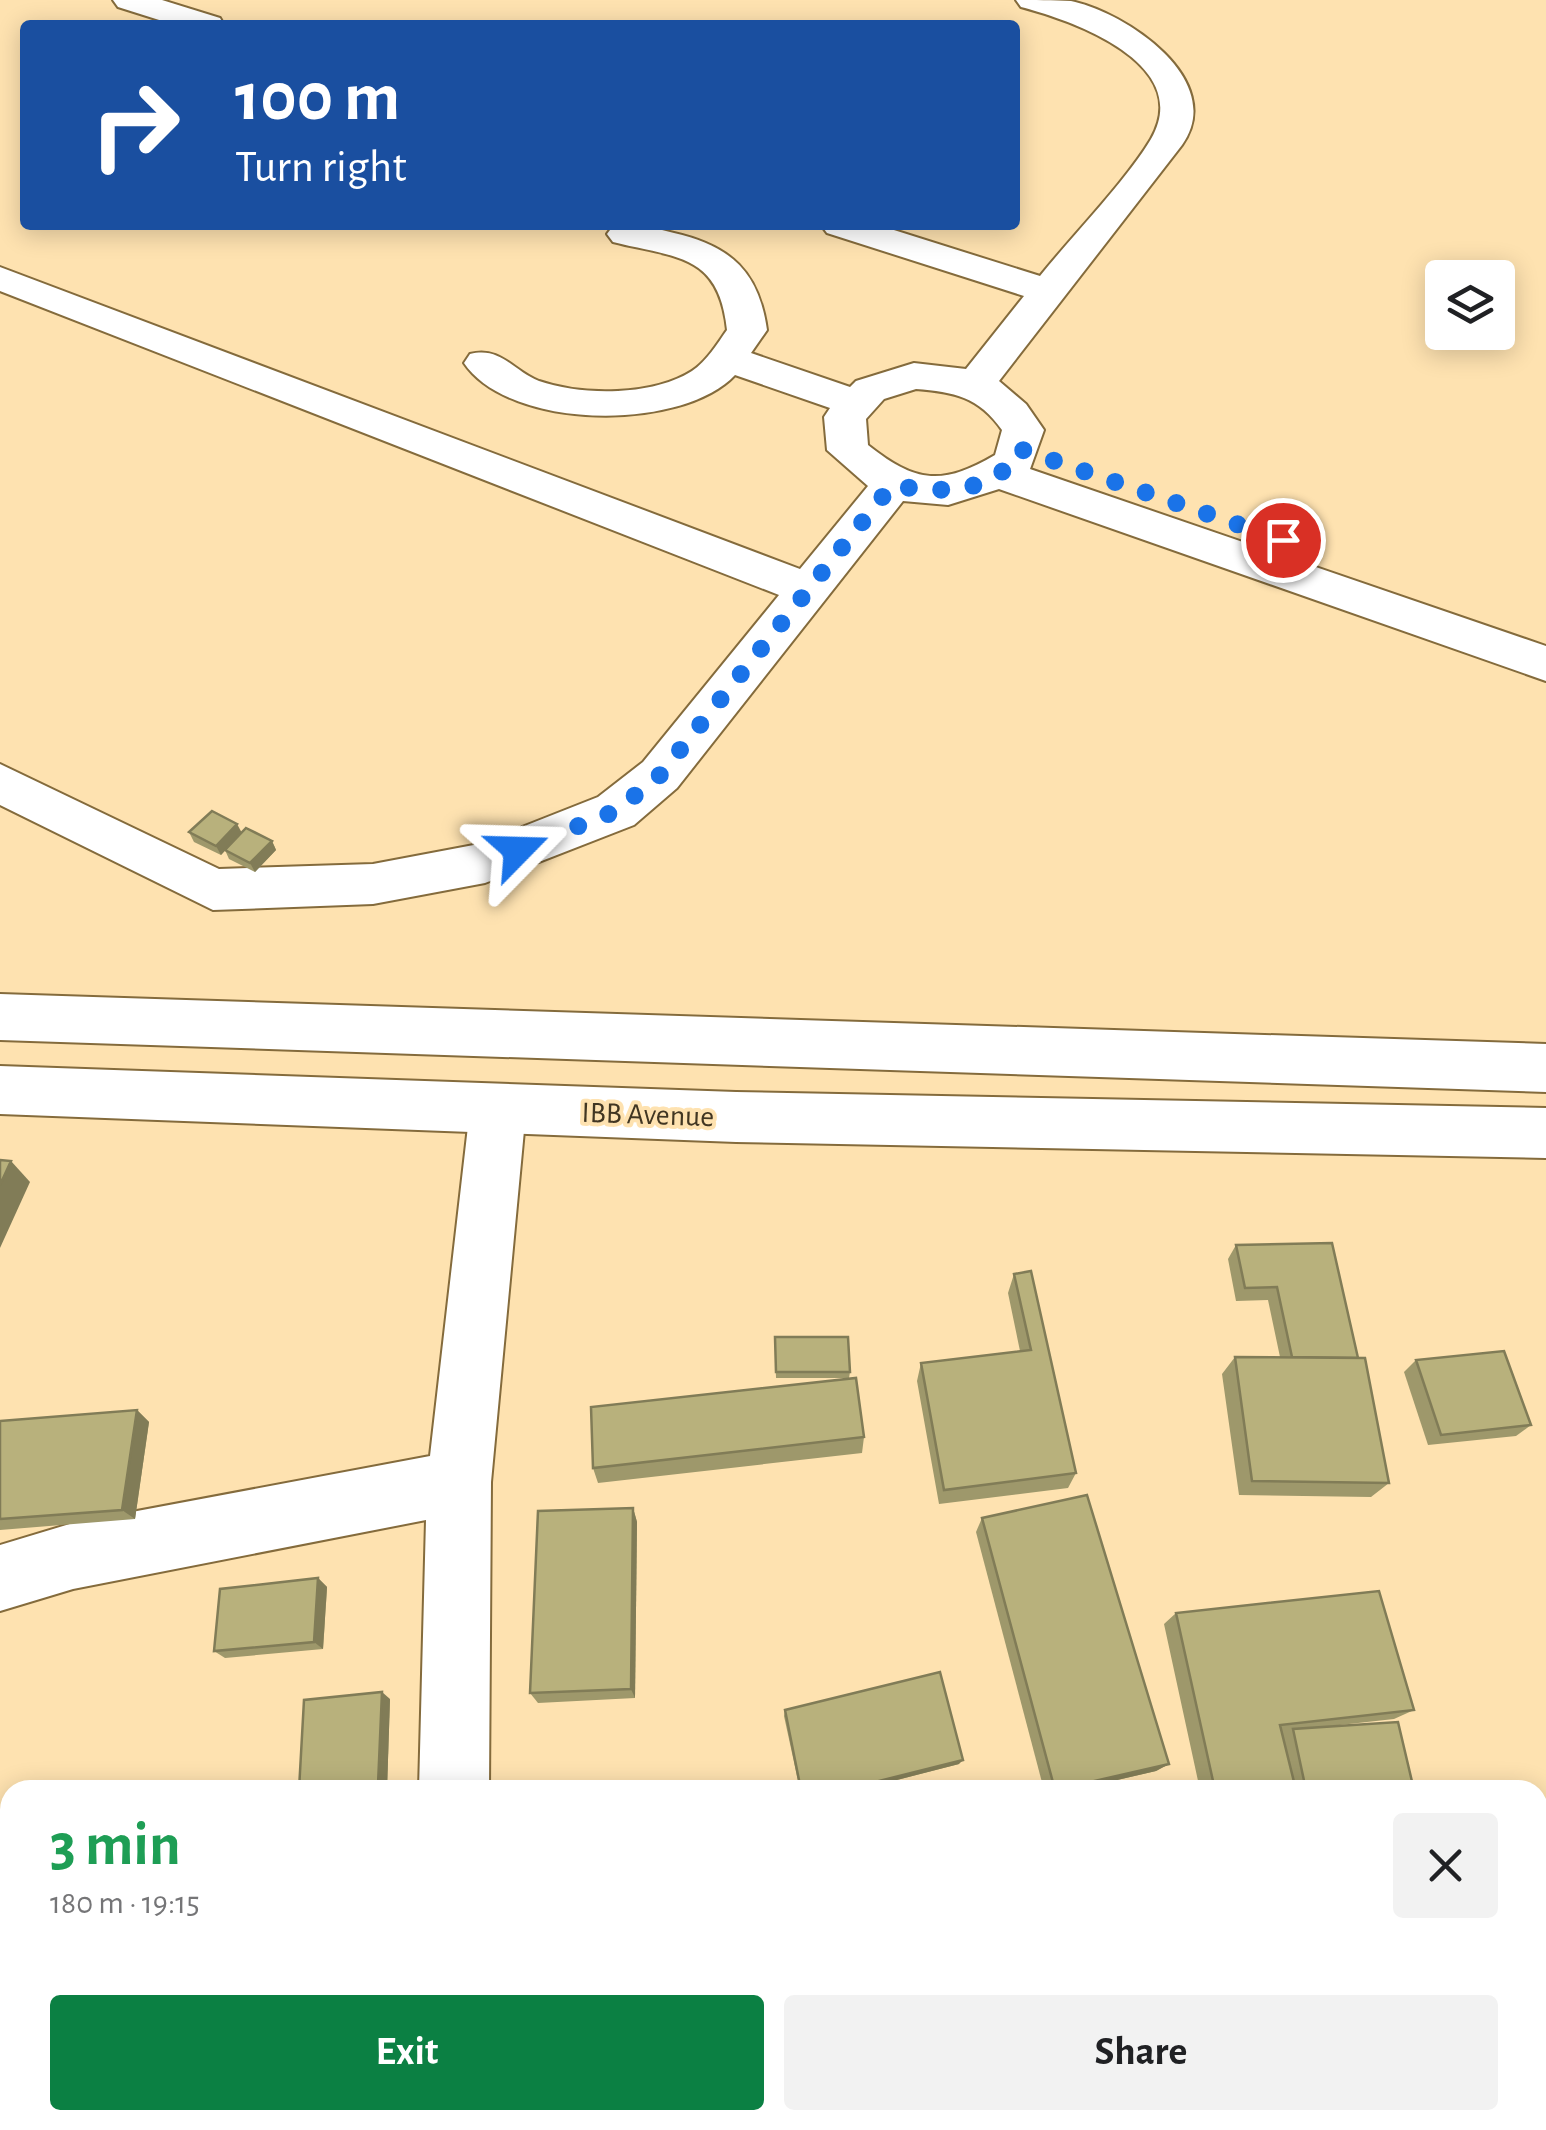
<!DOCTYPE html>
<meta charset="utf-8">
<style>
body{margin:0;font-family:"Alegreya Sans",sans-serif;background:#f2f2f2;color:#202124;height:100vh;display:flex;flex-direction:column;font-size:38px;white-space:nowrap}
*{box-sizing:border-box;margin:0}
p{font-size:32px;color:#757577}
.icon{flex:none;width:55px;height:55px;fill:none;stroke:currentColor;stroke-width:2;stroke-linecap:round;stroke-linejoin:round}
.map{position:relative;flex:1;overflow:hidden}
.drawer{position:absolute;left:0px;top:1780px;width:1548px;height:350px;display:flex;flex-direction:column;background:#fff;border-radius:30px 30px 0 0;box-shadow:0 5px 25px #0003}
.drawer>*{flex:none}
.guide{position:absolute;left:20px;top:20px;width:1000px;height:210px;border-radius:10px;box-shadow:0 5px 25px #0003;background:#1a4fa0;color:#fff;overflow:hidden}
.fabs{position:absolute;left:1425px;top:260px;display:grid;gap:20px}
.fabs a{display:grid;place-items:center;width:90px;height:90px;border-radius:10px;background:#fff;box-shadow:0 5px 25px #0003;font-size:50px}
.pin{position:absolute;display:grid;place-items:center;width:85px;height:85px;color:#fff;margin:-42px;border:5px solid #fff;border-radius:50%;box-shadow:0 2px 10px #0007}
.me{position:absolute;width:110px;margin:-55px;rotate:68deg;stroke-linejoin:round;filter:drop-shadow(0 0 8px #0008)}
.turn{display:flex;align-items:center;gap:35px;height:210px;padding:0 50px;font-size:45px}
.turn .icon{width:130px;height:130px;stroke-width:2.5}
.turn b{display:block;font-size:70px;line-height:85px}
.round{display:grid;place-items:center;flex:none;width:105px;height:105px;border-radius:10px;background:#f2f2f2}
.overview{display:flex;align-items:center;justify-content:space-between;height:170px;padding:0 50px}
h1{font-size:60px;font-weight:600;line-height:75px;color:#1e9e55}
.cta{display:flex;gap:20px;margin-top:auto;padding:20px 50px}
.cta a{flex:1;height:115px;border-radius:10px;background:#0b8043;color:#fff;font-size:40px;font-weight:600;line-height:115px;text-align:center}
.cta a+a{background:#f2f2f2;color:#202124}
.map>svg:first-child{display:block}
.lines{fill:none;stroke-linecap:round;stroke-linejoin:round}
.minor-casing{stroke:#846b3c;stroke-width:4}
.major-casing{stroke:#846b3c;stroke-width:4}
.minor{fill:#fff;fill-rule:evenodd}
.major{fill:#fff;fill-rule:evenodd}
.wall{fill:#9e986b}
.shaded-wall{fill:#817c57}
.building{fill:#b8b17c;stroke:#817c57;stroke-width:2.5}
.route{stroke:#1a73e8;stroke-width:18;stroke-dasharray:0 32.4}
.labels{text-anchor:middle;stroke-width:8;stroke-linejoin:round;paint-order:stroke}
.street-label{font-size:30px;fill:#413622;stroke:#fee2b0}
</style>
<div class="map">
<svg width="1546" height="2130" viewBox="0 0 1546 2130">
<rect width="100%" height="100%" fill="#fee2b0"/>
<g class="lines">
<defs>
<g id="minor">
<path d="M113,0H162L220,18L224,25H175L118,7Z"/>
<path d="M1016,0C1033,0 1054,0 1071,1C1125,12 1228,80 1182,145L999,381L1026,404L1044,430L1030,469L1546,646V681L999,489L948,505L903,501L677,788L634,825L485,883L373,904L213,910L0,805V764L219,869L373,864L479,844L598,797L643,762L779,595L0,291V267L800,569L868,486L827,450L824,417L830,408L735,375C681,432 509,430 464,363L470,354C501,346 513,371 539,381C582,396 653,396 692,371C707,361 717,344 727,330C719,253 676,258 613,242L607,234L613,226C634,223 654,228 674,233C731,246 759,272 767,330L751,353L850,387L856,381L914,363L966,369L1024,296L827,233L821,225H878L1040,276C1072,236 1126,181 1151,139C1195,63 1071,20 1021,7ZM916,389C954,392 979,397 1002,430L995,455C942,486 916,483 868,445L866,419L884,399Z"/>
<path d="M498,1085L518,1092L526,1109L491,1482L489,1790H419L426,1520L73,1589L0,1611V1545L73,1523L430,1456L470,1109L478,1092Z"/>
<rect x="409" y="2120" width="78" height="10"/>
</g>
<g id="major">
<path d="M0,994L1546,1044V1092L0,1040Z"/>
<path d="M0,1066L736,1092L1546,1108V1158L736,1142L0,1114Z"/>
</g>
</defs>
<use href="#minor" class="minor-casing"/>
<use href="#major" class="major-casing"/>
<use href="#minor" class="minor"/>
<use href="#major" class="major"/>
</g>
<g class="wall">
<path d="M189,832L241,833L272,841L276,850L255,872L229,859L225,850L221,855L194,842Z"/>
<path d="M1236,1245L1358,1358L1389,1483L1371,1497L1239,1495L1222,1374L1235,1357H1280L1268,1300L1236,1301L1228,1259Z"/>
<path d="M1014,1274L1076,1473L1068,1488L939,1504L917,1381L921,1363L1020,1351L1008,1293Z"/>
<path d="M775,1337L850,1372L849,1378H776Z"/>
<path d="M1416,1360L1531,1425L1516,1436L1428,1445L1404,1372Z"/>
<path d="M137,1410L149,1422L135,1519L0,1530V1421Z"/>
<path d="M864,1437L862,1453L598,1483L593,1468Z"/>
<path d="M633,1508L637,1522L635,1698L538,1703L530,1693Z"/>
<path d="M982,1518L1169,1764L1156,1771L1074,1790H1044L976,1532Z"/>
<path d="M318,1578L327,1587L323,1649L225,1658L214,1651Z"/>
<path d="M1176,1613L1414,1710L1394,1719L1313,1728L1414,1790H1200L1164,1624Z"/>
<path d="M390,1699L387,1790H299Z"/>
<path d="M785,1710L959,1764L858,1790H800L784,1716Z"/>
<path d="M601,2120H671L747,2130H600Z"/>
<path d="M1299,2122L1312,2126L1320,2130H1298Z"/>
</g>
<g class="shaded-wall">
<path d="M237,824L242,833L221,855L216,846Z"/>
<path d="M272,841L276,850L255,872L250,863Z"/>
<path d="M11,1161L30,1182L0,1248V1185Z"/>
<path d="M137,1410L149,1422L135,1519L122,1510Z"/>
<path d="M633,1508L637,1522L635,1698L631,1689Z"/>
<path d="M318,1578L327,1587L323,1649L314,1642Z"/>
<path d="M382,1692L390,1699L387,1790L378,1785Z"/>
<path d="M963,1760L959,1764L858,1790H843Z"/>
<path d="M1169,1764L1156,1771L1074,1790H1055Z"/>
<path d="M244,2120H262L260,2130H242Z"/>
</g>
<g class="building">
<path d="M212,811L237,824L216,846L189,832Z"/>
<path d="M246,828L272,841L250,863L225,850Z"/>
<path d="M0,1160L11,1161L0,1185Z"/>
<path d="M1332,1243L1358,1358L1292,1357L1277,1287L1245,1288L1236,1245Z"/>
<path d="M1031,1271L1076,1473L944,1490L921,1363L1031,1350L1014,1274Z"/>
<path d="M775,1337H848L850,1372H776Z"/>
<path d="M1504,1351L1531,1425L1441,1435L1416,1360Z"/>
<path d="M1235,1357L1365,1358L1389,1483L1252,1481Z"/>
<path d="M856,1378L864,1437L593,1468L591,1407Z"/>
<path d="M137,1410L122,1510L0,1519V1421Z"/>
<path d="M1087,1495L1169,1764L1055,1790L982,1518Z"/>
<path d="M633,1508L631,1689L530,1693L538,1511Z"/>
<path d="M318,1578L314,1642L214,1651L220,1589Z"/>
<path d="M1379,1591L1414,1710L1280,1725L1296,1790H1215L1176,1613Z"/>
<path d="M940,1672L963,1760L843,1790H801L785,1710Z"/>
<path d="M382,1692L378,1785L334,1790H299L304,1700Z"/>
<path d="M1398,1722L1414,1790H1306L1293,1729Z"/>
<path d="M81,2120H244L242,2130H79Z"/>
<path d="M601,2120H633L709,2130H600Z"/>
<path d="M923,2120H932L952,2130H920Z"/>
</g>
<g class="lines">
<path class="route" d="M518,850L616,811L660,775L892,485C935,493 998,496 1020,449L1283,540"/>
</g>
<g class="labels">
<g class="street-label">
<text transform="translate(648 1114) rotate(2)" y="10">IBB Avenue</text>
</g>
</g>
</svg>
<div class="fabs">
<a><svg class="icon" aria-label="layers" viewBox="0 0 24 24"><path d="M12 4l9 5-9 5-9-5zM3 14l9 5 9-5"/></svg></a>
</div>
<div class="pin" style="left:1283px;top:540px;background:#d93025"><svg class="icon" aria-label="arrive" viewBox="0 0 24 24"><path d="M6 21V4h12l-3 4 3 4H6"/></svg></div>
<svg class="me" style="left:518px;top:850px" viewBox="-20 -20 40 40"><path d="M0-17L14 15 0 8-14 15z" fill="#1a73e8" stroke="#fff" stroke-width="4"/></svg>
<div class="guide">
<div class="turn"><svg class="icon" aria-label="right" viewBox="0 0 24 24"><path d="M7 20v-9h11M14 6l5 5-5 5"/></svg><div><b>100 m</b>Turn right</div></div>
</div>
<section class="drawer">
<div class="overview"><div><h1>3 min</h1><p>180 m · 19:15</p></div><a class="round"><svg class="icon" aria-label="close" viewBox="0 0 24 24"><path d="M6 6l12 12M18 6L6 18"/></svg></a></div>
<div class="cta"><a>Exit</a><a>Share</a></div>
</section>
</div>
